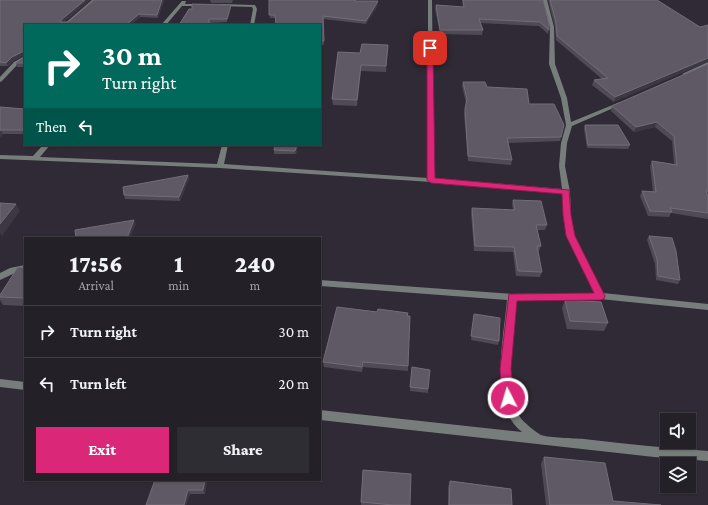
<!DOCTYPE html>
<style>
body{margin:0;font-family:"Crimson Pro",serif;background:#2f2d34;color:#f1f3f6;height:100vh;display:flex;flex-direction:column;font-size:15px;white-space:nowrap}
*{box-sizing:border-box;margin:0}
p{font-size:13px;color:#a3a3a8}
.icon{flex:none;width:22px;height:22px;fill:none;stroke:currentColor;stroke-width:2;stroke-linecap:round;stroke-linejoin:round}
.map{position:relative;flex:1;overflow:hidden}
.side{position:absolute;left:24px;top:237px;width:297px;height:244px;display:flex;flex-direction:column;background:#232028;border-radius:0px;box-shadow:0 1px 3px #0004,0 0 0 1px #403e45}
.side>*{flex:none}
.banner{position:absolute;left:24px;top:24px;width:297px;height:122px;border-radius:0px;box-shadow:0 1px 3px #0004,0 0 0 1px #403e45;background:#00695c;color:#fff;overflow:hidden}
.tools{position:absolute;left:660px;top:413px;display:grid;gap:8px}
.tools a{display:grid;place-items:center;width:36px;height:36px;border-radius:0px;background:#232028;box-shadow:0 1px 3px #0004,0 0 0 1px #403e45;font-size:20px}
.pin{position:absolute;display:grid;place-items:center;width:34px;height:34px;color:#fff;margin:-17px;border-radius:8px;box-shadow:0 2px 6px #0006}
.me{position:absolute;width:44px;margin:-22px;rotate:355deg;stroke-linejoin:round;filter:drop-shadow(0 0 3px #0008)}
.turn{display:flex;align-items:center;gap:14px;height:84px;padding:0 12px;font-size:18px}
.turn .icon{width:52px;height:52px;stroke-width:2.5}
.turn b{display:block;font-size:28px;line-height:34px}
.then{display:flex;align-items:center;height:38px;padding:0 12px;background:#0003;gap:8px;font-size:15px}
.eta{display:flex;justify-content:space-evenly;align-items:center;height:68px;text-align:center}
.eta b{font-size:24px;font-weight:800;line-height:28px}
.cta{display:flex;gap:8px;margin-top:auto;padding:8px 12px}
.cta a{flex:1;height:46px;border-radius:0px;background:#db2777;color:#fff;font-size:16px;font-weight:800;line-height:46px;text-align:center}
.cta a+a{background:#2f2d34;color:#f1f3f6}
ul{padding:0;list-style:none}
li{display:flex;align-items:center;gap:12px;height:52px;padding:0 12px;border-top:1px solid #403e45}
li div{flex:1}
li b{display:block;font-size:15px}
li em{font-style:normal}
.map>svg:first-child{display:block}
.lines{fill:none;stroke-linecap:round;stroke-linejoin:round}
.street{fill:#767d7b;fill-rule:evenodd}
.wall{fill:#504a56}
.shaded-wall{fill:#3d3743}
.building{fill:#5f5965;stroke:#726d78}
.route{fill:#db2777;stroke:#8e194d}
</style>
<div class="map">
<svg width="708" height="505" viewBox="0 0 708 505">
<rect width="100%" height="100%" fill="#2f2a35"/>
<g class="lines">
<g class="street">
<path d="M92,0H97L68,25H63Z"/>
<path d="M428,0H432L434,178L562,189L559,166L561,143L566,125L561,98L549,64L550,27L543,0H547L554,27L555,64L567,98L571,122L620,102H624L625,103L572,126L567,143L565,166L570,192L571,215L575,236L603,293L708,304V310L600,299L516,300C514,333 503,388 520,417C523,422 537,433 541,435C550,438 573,438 584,439C625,444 666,448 708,451V461L654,457L320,420V410L522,432C488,406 504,337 507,300L320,286V280L512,294L594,293L567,236L563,215L562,194L431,182L220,168L0,159V155L33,156L43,145H50L40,157L217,164L222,145H228L224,164L428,178Z"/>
<path d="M182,1H186L185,4H201L203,5L201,6H182L166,25H161Z"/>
<path d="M221,4L255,5L257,9L254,25H250L253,9L252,7L219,6V4Z"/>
<path d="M25,56V60L18,64L2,81L0,82V77L14,62Z"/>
<path d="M708,62V66L687,75L682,74Z"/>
<path d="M25,265V271L15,273L0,280V273L10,268Z"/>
<path d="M0,379L25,382V390L0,387Z"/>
</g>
</g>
<g class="wall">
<path d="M0,0H90L64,22H68L164,0L158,18L140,17L131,25H25V67H17L16,63L24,57V55L13,61L8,66H0Z"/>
<path d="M210,0H233L232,3H211Z"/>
<path d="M269,0L356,1H378V5L366,24L323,19L324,45H320V25L275,18H270Z"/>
<path d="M462,0H543L549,30L548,34L539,26L480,23L483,30L482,35L440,34L435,9L436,5L463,7Z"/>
<path d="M548,0H657L614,102L592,85L594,80L602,79L556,40L555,27Z"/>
<path d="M231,5V8L227,22L209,23V25H179L192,9Z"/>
<path d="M388,45L386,72L361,71L357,106L333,105L332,99L360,53Z"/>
<path d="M708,64V219L671,213L669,217L648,216L640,196L642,191L653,192L650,166L652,161L674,164L672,141L655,127L634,132L611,111L612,106Z"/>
<path d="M463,82L487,87L529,104L564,125L560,141L508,143L512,160L511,165L468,161L464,114L466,103L462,86Z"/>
<path d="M0,107L25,109V134H3L0,137Z"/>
<path d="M585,125L630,145L628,149L587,148L584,129Z"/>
<path d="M127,145H200V147L128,146Z"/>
<path d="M275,145H298L296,154H274V150Z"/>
<path d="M188,175L189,179L180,201L125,199L124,195Z"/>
<path d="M513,200L547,225L545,230H537L541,246L539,251H538L542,272L540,277L516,276L513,252L474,251L471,213L472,208L513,210L512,205Z"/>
<path d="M649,236L680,280L678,284L656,280L655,264L647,240Z"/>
<path d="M25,268V306L3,305L0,300V295Z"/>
<path d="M565,300L608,323L604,331L567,329L562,308Z"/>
<path d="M474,314L499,341L498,345L471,340Z"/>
<path d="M407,316L408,366V371L363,367L362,372L324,367L323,362Z"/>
<path d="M412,367L428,389V393L410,391Z"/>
<path d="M544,457L613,501L661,505H546L541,464Z"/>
<path d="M363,470L410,505H361Z"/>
<path d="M207,480L205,494H190L186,505H146Z"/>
<path d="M450,481L512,505H448V487Z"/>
</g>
<g class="shaded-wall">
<path d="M85,0H90L62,24L61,22V20Z"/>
<path d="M162,0H164L158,18L157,15Z"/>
<path d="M378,1V5L366,24V21Z"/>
<path d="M231,5V8L227,22V19Z"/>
<path d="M139,14L140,17L131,25H126Z"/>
<path d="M24,51L25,55L13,61L8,66L6,63L12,57Z"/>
<path d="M708,58V62L614,102L615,97Z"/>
<path d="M361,65V71L357,106V100Z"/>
<path d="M657,122L655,127L634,132L636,127Z"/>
<path d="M1,130L3,134L0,137V131Z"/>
<path d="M297,145H298L296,154L295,151Z"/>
<path d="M188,175L189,179L180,201L179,197Z"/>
<path d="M16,204L20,211L2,236L0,233V224Z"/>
<path d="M134,220L136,224L130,238H127Z"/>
<path d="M205,480H207L205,494L203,490Z"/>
<path d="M188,490L190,494L186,505H184Z"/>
</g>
<g class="building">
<path d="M0,0H85L61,20V22H68L94,0H162L157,15L139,14L126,25H25V63H16L24,57V51L12,57L6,63L0,62Z"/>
<path d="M269,0H355L356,1H378L366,21L323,16L324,41H320V25H276L275,15H269Z"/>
<path d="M463,0H543L549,23V30L540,22L479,19L483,30H440L436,5L464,7Z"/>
<path d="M550,0H657L700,27L708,25V58L615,97L594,80L608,78L557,36L556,22Z"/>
<path d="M192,4L231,5L227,19H209V25H179L189,9H192Z"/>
<path d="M362,44L388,45L386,66L361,65L357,100L332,99L338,52L360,53Z"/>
<path d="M708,64V191H706L708,197V213L670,208L672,212L650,211L642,191L656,192L652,161L677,165L674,136L657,122L636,127L612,106Z"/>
<path d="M463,82H485L487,87L527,89L529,104H554L564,125L561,137L507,138L512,160L468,156L465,109L467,99Z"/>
<path d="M0,107L25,109V130H1L0,131Z"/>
<path d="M585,125H618L630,145H588Z"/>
<path d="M275,145H297L295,151L274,150Z"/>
<path d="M188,175L179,197L124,195L123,187Z"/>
<path d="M513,200L541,201L547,225H536L541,246H537L542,272L518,271L514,247L475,246L472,208L515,210Z"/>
<path d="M0,203L16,204L0,224Z"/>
<path d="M134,220L127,238H76L75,230Z"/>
<path d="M649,236L672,238L676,251L680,280L658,276L657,259Z"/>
<path d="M18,267L25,268V298L0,297V295Z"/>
<path d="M565,300L601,302L608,323L570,321Z"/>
<path d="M337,307L377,312L378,309L408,313L407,316H410L408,366L363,362L362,367L323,362Z"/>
<path d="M474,314L500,318L499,341L471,336Z"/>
<path d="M412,367L430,370L428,389L410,387Z"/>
<path d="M544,457L605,463L613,501L661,505H550Z"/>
<path d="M363,470L411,474L410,505H393L361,502Z"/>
<path d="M155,480H205L203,490H188L184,505H146Z"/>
<path d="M450,481L511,489L512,505H449Z"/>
</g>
<path class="route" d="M430,46L433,48L435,178L569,190L571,215L575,236L605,296L604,299L600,300L517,301L511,369L514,398L512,401L508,403L504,401L502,398L500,369L509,294L594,293L566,236L563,215L562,194L431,183L427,180V48Z"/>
</svg>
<div class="tools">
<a><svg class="icon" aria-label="sound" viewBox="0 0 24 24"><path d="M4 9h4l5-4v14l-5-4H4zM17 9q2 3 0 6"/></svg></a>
<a><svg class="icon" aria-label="layers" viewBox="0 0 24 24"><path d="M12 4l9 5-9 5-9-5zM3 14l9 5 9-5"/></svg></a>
</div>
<div class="pin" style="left:430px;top:48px;background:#d93025"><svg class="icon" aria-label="arrive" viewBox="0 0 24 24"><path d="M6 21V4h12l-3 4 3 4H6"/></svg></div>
<svg class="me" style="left:508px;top:398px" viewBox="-20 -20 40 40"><circle r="17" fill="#db2777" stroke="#fff" stroke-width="3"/><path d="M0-11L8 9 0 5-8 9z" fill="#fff"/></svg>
<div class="banner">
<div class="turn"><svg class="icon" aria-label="right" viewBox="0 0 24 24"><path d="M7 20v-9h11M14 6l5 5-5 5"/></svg><div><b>30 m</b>Turn right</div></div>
<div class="then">Then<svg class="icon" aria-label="left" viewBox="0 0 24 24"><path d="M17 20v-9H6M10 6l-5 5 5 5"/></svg></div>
</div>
<section class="side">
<div class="eta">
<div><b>17:56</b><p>Arrival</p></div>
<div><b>1</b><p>min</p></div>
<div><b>240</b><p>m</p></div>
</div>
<ul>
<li><svg class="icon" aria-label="right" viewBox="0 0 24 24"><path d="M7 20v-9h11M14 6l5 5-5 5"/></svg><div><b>Turn right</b></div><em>30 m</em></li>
<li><svg class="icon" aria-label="left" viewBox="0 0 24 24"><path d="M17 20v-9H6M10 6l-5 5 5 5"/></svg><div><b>Turn left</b></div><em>20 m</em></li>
</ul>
<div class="cta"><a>Exit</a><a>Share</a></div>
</section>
</div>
